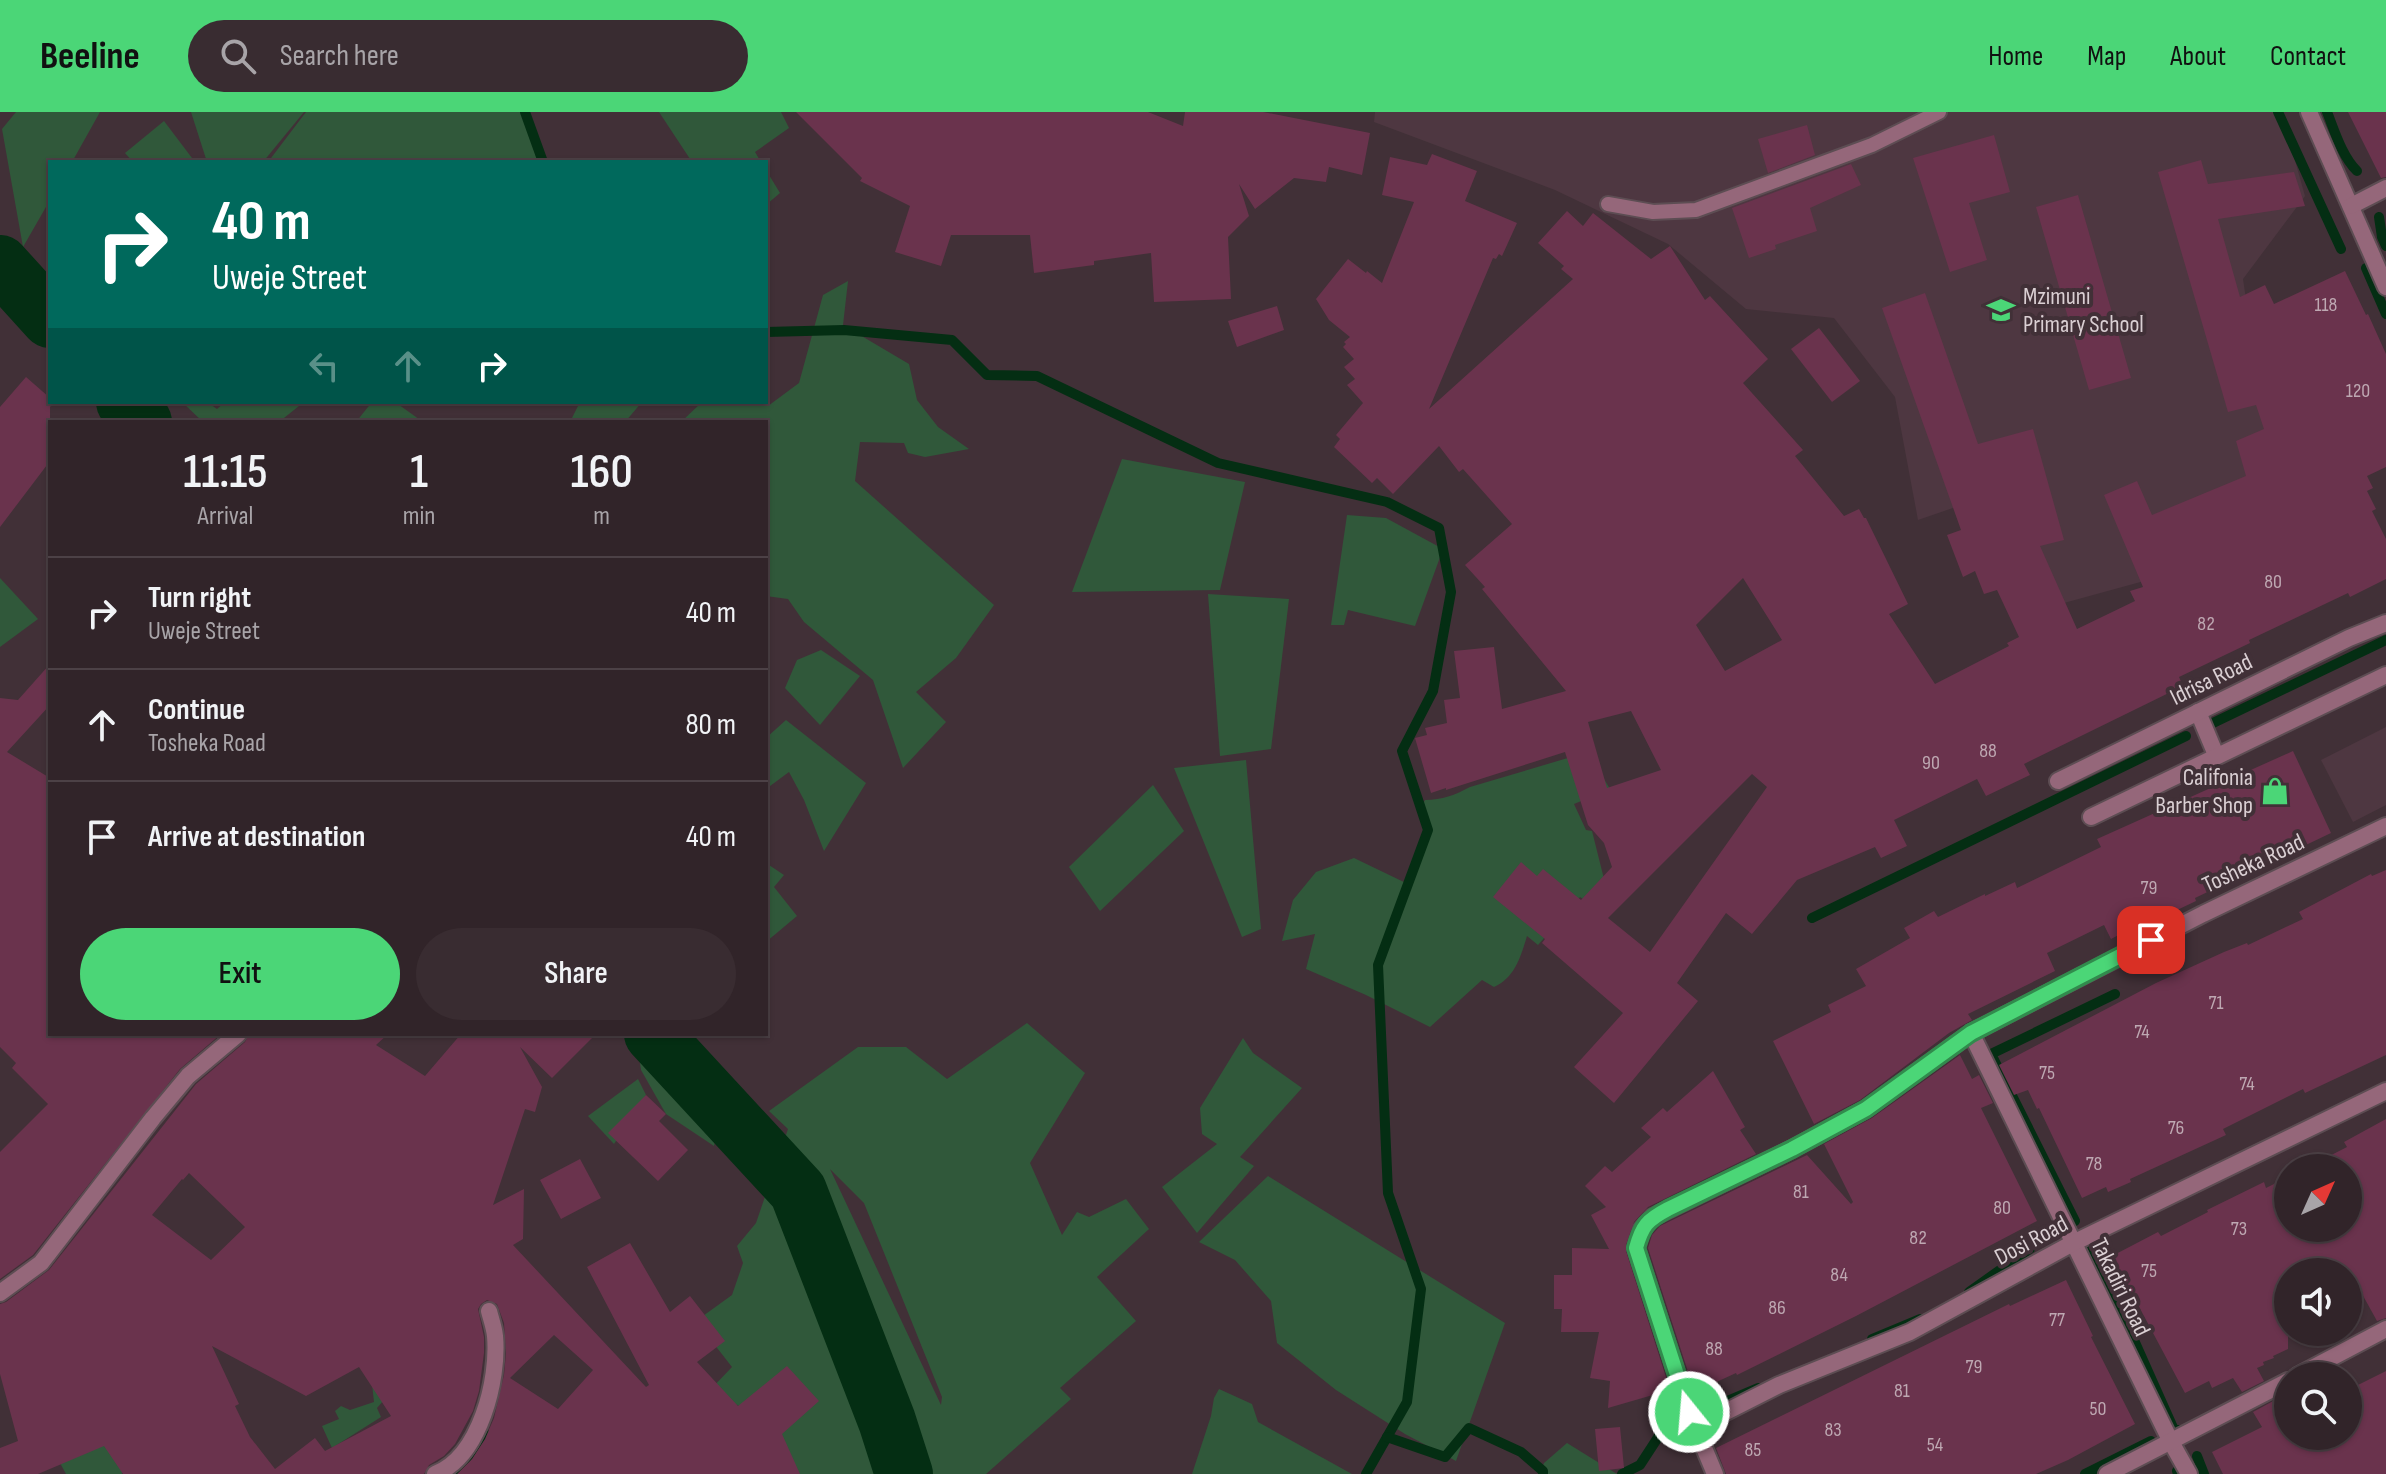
<!DOCTYPE html>
<style>
body{margin:0;font-family:"Sofia Sans Condensed",sans-serif;background:#392c31;color:#f1f3f6;height:100vh;display:flex;flex-direction:column;font-size:30px;white-space:nowrap}
*{box-sizing:border-box;margin:0}
p{font-size:26px;color:#a8a4a8}
.icon{flex:none;width:44px;height:44px;fill:none;stroke:currentColor;stroke-width:2;stroke-linecap:round;stroke-linejoin:round}
.map{position:relative;flex:1;overflow:hidden}
.details{position:absolute;left:48px;top:308px;width:720px;height:616px;display:flex;flex-direction:column;background:#312429;border-radius:0px;box-shadow:0 2px 6px #0004,0 0 0 2px #4c4146}
.details>*{flex:none}
.banner{position:absolute;left:48px;top:48px;width:720px;height:244px;border-radius:0px;box-shadow:0 2px 6px #0004,0 0 0 2px #4c4146;background:#00695c;color:#fff;overflow:hidden}
.needle{width:52px;rotate:45deg}
.buttons{position:absolute;left:2274px;top:1042px;display:grid;gap:16px}
.buttons a{display:grid;place-items:center;width:88px;height:88px;border-radius:50%;background:#312429;box-shadow:0 2px 6px #0004,0 0 0 2px #4c4146;font-size:40px}
.pin{position:absolute;display:grid;place-items:center;width:68px;height:68px;color:#fff;margin:-34px;border-radius:16px;box-shadow:0 4px 12px #0006}
.me{position:absolute;width:88px;margin:-44px;rotate:343deg;stroke-linejoin:round;filter:drop-shadow(0 0 6px #0008)}
.turn{display:flex;align-items:center;gap:28px;height:168px;padding:0 32px;font-size:36px}
.turn .icon{width:104px;height:104px;stroke-width:2.5}
.turn b{display:block;font-size:56px;line-height:68px}
.lanes{display:flex;align-items:center;height:76px;padding:0 32px;background:#0003;justify-content:center;gap:40px;direction:ltr}
.lanes .off{opacity:.35}
.eta{display:flex;justify-content:space-evenly;align-items:center;height:136px;text-align:center}
.eta b{font-size:48px;font-weight:600;line-height:56px}
.button{display:flex;gap:16px;margin-top:auto;padding:16px 32px}
.button a{flex:1;height:92px;border-radius:48px;background:#4bd677;color:#111;font-size:32px;font-weight:600;line-height:92px;text-align:center}
.button a+a{background:#392c31;color:#f1f3f6}
ul{padding:0;list-style:none}
li{display:flex;align-items:center;gap:24px;height:112px;padding:0 32px;border-top:2px solid #4c4146}
li div{flex:1}
li b{display:block;font-size:30px}
li em{font-style:normal}
header{display:flex;align-items:center;gap:48px;box-sizing:border-box;height:112px;padding:0 40px;background:#4bd677;color:#111}
header strong{font-size:38px}
nav{display:flex;gap:44px;margin-inline-start:auto;font-size:28px}
.search{width:560px;height:72px;background:#392c31;display:flex;align-items:center;gap:20px;box-sizing:border-box;padding:0 28px;border-radius:44px;color:#a8a4a8;font-size:30px}
.map>svg:first-child{display:block}
.built{fill:#4e3741}
.green{fill:#30583a;fill-rule:evenodd}
.lines{fill:none;stroke-linecap:round;stroke-linejoin:round}
.stream{stroke:#042e13;stroke-width:10}
.river{stroke:#042e13;stroke-width:58}
.building{fill:#6a334d;fill-rule:evenodd}
.lane-casing{stroke:#5d4d53;stroke-width:18}
.street-casing{stroke:#5d4d53;stroke-width:20}
.lane{stroke:#95677a;stroke-width:14}
.street{stroke:#95677a;stroke-width:16}
.route-casing{stroke:#318b4d;stroke-width:20}
.route{stroke:#4bd677;stroke-width:14}
.labels{text-anchor:middle;stroke-width:8;stroke-linejoin:round;paint-order:stroke}
.number-label{font-size:20px;fill:#bea8b2}
.poi-label{font-size:24px;fill:#dacfd3;stroke:#413037;text-anchor:start}
.street-label{font-size:24px;fill:#dacfd3;stroke:#413037}
</style>
<header>
<strong>Beeline</strong>
<div class="search"><svg class="icon" aria-label="search" viewBox="0 0 24 24"><circle cx="10" cy="10" r="6"/><path d="M15 15l6 6"/></svg>Search here</div>
<nav><a>Home</a><a>Map</a><a>About</a><a>Contact</a></nav>
</header>
<div class="map">
<svg width="2386" height="1362" viewBox="0 0 2386 1362">
<rect width="100%" height="100%" fill="#413037"/>
<g class="built">
<path d="M1375,0H2275L2294,45L2305,84L2243,167L2247,194L2296,350L2166,463L2024,502L1979,387L1918,408L1895,285L1834,206L1746,197L1668,132L1555,78L1374,10Z"/>
<path d="M2386,615V693L2353,710L2321,648Z"/>
</g>
<g class="green">
<path d="M16,0H100L72,50H50V88L23,135L2,17Z"/>
<path d="M191,0H304L263,50H207Z"/>
<path d="M306,0H529L540,44L546,50H268Z"/>
<path d="M659,0H781L789,16L755,40L761,50H692Z"/>
<path d="M164,9L195,50H133L125,41Z"/>
<path d="M766,58L780,81L766,93Z"/>
<path d="M848,169L843,213L909,252L917,288L938,315L969,337L925,345L908,341L904,331L860,330L855,369L994,493L956,546L916,580L946,610L903,656L873,568L804,510L788,487L766,484V310H681L702,290H755L768,294L799,271L823,183Z"/>
<path d="M182,290H207L217,297L225,290H304L279,310H203Z"/>
<path d="M372,290H395L423,310H356Z"/>
<path d="M580,290H642L625,310H570Z"/>
<path d="M1122,347L1245,370L1220,478L1072,480Z"/>
<path d="M1347,403L1386,406L1443,437L1415,514L1348,498L1344,513H1331Z"/>
<path d="M0,466L38,507L0,535Z"/>
<path d="M1208,482L1289,487L1271,637L1220,644Z"/>
<path d="M821,538L860,564L820,613L785,576L797,548Z"/>
<path d="M786,608L866,671L824,739L804,688L789,660L766,677V626Z"/>
<path d="M1588,640L1610,677L1574,692L1586,718L1592,719L1605,771L1598,797L1580,785L1538,833L1527,824C1521,844 1515,866 1494,875L1482,868L1430,915L1366,883L1306,857L1315,822L1282,829L1293,788L1316,760L1354,746L1408,772L1428,720L1422,694L1425,688C1442,688 1455,683 1470,675Z"/>
<path d="M1246,648L1261,817L1242,825L1174,656Z"/>
<path d="M1153,673L1184,719L1100,799L1069,755Z"/>
<path d="M766,751L784,763L774,775L797,804L766,830Z"/>
<path d="M1027,911L1085,961L1030,1051L1062,1123L1077,1100L1089,1105L1126,1087L1149,1117L1097,1165L1136,1209L1060,1276L1071,1287L986,1362H779L759,1305L710,1278L732,1255L696,1209L732,1183L743,1151L737,1134L756,1111L788,1017L769,999L858,935H906L947,967ZM830,1057L864,1091L942,1285L941,1293Z"/>
<path d="M636,922H660L665,924L721,996L714,1034L666,1002L641,958Z"/>
<path d="M1243,926L1253,941L1302,976L1240,1045L1254,1054L1197,1121L1162,1075L1217,1032L1202,1022L1200,996Z"/>
<path d="M638,967L646,983L614,1032L588,1004Z"/>
<path d="M1268,1064L1505,1211L1456,1349L1405,1322L1336,1278L1277,1231L1271,1189L1235,1148L1199,1130Z"/>
<path d="M372,1272L395,1275L377,1296L381,1305L332,1336L322,1314L339,1307L335,1299L341,1294L350,1298L374,1290Z"/>
<path d="M1219,1277L1252,1292L1258,1310L1352,1362H1192L1211,1304L1214,1286Z"/>
<path d="M91,1322L124,1351L122,1362H66L53,1338Z"/>
<path d="M1567,1331L1617,1362H1540L1544,1351Z"/>
</g>
<g class="lines">
<g class="stream">
<path d="M525,0L543,50"/>
<path d="M2278,0L2341,137"/>
<path d="M2327,0C2335,20 2342,44 2357,59"/>
<path d="M2379,105L2382,125L2386,134"/>
<path d="M2366,156L2386,202"/>
<path d="M766,220L844,218L952,228L987,263L1037,264L1218,351L1387,390L1439,416L1451,480L1433,579L1402,639L1428,718L1378,853L1388,1081L1421,1177L1407,1290L1366,1362"/>
<path d="M2213,611L2386,528"/>
<path d="M1812,806L2186,624"/>
<path d="M2075,1109L1991,942L2115,882"/>
<path d="M2088,1125L2175,1320L2178,1318"/>
<path d="M1969,1180L2031,1136"/>
<path d="M1872,1227L1920,1207"/>
<path d="M1677,1301L1701,1300L1758,1276"/>
<path d="M1387,1325L1445,1345L1469,1316L1521,1340L1543,1359V1362"/>
<path d="M2197,1344L2204,1362"/>
<path d="M2177,1359L2178,1362"/>
<path d="M452,1362L490,1323"/>
<path d="M1622,1362L1640,1353L1670,1307"/>
<path d="M2085,1362L2151,1329"/>
</g>
<g class="river">
<path d="M0,152L50,207"/>
<path d="M125,290L143,310"/>
<path d="M653,922L798,1079L887,1309L904,1362"/>
</g>
</g>
<g class="building">
<path d="M796,0H1148L1183,14L1185,0H1263L1370,21L1362,63L1329,55L1326,70L1294,66L1255,97L1239,72L1249,104L1228,125L1231,187L1154,190L1151,141L1094,149V153L1034,161L1030,123H951L941,154L895,140L910,94L860,69L862,66Z"/>
<path d="M2348,0H2386V65L2381,66Z"/>
<path d="M1807,13L1815,43L1768,61L1758,27Z"/>
<path d="M1994,23L2010,80L1969,91L1987,148L1950,160L1913,46Z"/>
<path d="M1432,42L1477,59L1465,89L1517,111L1502,144L1499,142L1496,147L1493,146L1429,297L1573,167L1561,157L1564,154L1538,131L1567,99L1583,114L1593,101L1651,147L1670,134L1705,188L1710,184L1768,247L1743,271L1803,338L1795,344L1844,404L1859,397L1864,406H1866L1908,492L1889,502L1935,572L2009,534L2007,531L2019,525L1997,478L1984,482L1975,459L1963,465L1947,423L1961,418L1882,196L1925,181L1978,332L2033,317L2064,428L2040,434L2077,517L2135,489L2130,479L2143,475L2104,383L2137,369L2152,403L2246,364L2236,329L2264,317L2256,293L2228,300L2158,60L2201,48L2208,72L2294,60L2305,94L2218,107L2240,185L2265,173L2274,192L2345,159L2366,203L2368,202L2386,242V355L2367,364L2373,376L2367,379L2376,397L2372,399L2386,427V467L2350,485L2348,481L2249,528L2250,531L2179,565L2183,574L2024,652L2030,663L1986,684L1977,667L1894,708L1907,734L1881,746L1875,735L1797,768L1752,822L1726,801L1677,871L1698,889L1614,991L1574,955L1623,901L1542,831L1545,827L1493,785L1521,750L1537,764L1543,757L1581,788L1612,755L1604,731L1588,713L1565,640L1446,678V676L1431,681L1415,626L1427,623L1425,616L1447,611L1444,588L1460,586L1454,539L1494,535L1502,597L1566,579L1482,477L1485,475L1465,453L1512,412L1463,357L1459,360L1439,334L1393,382L1377,366L1372,371L1334,335L1340,327L1336,323L1363,291L1347,273L1355,267L1344,255L1354,247L1343,235L1346,232L1344,230L1350,225L1329,208L1316,187L1348,147L1366,161L1367,159L1382,171L1414,90L1382,83L1390,45L1427,53ZM1743,466L1782,528L1725,559L1696,513ZM1631,599L1661,658L1607,676L1588,610ZM1752,662L1767,675L1650,840L1608,806Z"/>
<path d="M1851,52L1861,73L1810,96L1817,119L1775,133L1776,137L1749,146L1732,96Z"/>
<path d="M2078,83L2131,266L2089,278L2036,95Z"/>
<path d="M1277,194L1284,218L1237,235L1228,209Z"/>
<path d="M1819,216L1860,269L1832,290L1791,237Z"/>
<path d="M26,265L50,286V290H54L50,295V349L0,415V295Z"/>
<path d="M50,552V593L7,640L50,666V922H221L180,957L33,1143L0,1167V1040L48,992L12,956L16,951L0,935V586L18,588Z"/>
<path d="M2293,639L2331,721L2195,786L2196,789L2131,820L2130,817L2111,827L2104,813L2047,841L2055,859L1968,902L1972,908L1949,921L1860,988L1814,1012L1773,929L1831,900L1828,893L1866,874L1856,857L1910,826L1904,816L1934,799L1938,805L1985,782V784L2015,770L2017,776L2101,735L2097,727Z"/>
<path d="M2386,758V943L2305,981L2303,977L2223,1017L2226,1023L2130,1067L2131,1070L2108,1080L2106,1075L2082,1086L2039,996L2037,997L2028,978L2014,983L1999,953L2156,871L2224,840L2247,831L2248,833L2303,807L2299,800L2371,762L2372,764Z"/>
<path d="M249,922H388L376,933L425,964L461,922H596L552,966L520,935L542,975L535,1000L525,997L493,1093L524,1077L523,1127L513,1133L646,1275L649,1273L587,1155L630,1131L670,1200L690,1184L725,1229L697,1250L738,1294L787,1254L819,1289L782,1322L800,1362H457L472,1347L485,1327L494,1306L504,1263L506,1241L504,1211L497,1192L487,1188L481,1192L478,1197L484,1225V1241L479,1279L473,1299L455,1332L444,1344L429,1353L424,1362H123L104,1334L38,1362H0V1336L18,1329L0,1262V1192L6,1190L49,1158L196,972L245,930ZM189,1061L245,1115L211,1148L152,1103L182,1067L183,1068ZM554,1223L593,1258L558,1297L510,1266ZM212,1234L306,1284L359,1255L391,1304L325,1339L315,1326L275,1357L250,1325L235,1294L239,1292Z"/>
<path d="M1960,943L1972,967L1979,963L1993,991L1981,996L2037,1109L1856,1204L1737,1263L1736,1261L1697,1279L1694,1272H1692L1648,1136L1652,1123L1660,1114L1807,1043L1851,1092L1853,1090L1824,1032L1872,1006Z"/>
<path d="M1713,959L1745,1015L1740,1018L1756,1042L1648,1095L1634,1110L1626,1133V1139L1670,1278L1608,1296L1610,1269L1590,1266L1599,1220H1561L1562,1197H1554V1163H1572V1136L1609,1137L1591,1103L1606,1095L1585,1074L1605,1054L1612,1060L1651,1025L1641,1016L1663,996L1667,1000Z"/>
<path d="M646,983L666,1002L659,1009L688,1038L658,1069L608,1021Z"/>
<path d="M2386,1007V1206L2377,1209L2356,1171L2348,1175V1160H2288V1237L2273,1244L2274,1246L2263,1250L2264,1253L2257,1256L2264,1269L2242,1280L2233,1266L2212,1276L2209,1269L2185,1281L2112,1144L2158,1120L2161,1124L2208,1100L2207,1098L2264,1070L2266,1076L2288,1065V1116H2348V1056H2306L2347,1035L2344,1030Z"/>
<path d="M580,1047L601,1086L561,1107L540,1068Z"/>
<path d="M2066,1168L2093,1224L2091,1225L2135,1312L2068,1348L2036,1362H1726L1716,1336L2009,1192L2010,1194Z"/>
<path d="M2386,1259V1362H2223L2212,1340L2262,1315L2253,1300L2275,1288L2284,1304L2288,1302V1324H2348V1278Z"/>
<path d="M1620,1315L1624,1356L1599,1359L1595,1317Z"/>
</g>
<g class="lines">
<defs>
<path id="lane" d="M1608,92L1653,100L1696,98L1872,33L1939,0"/>
<g id="street">
<path d="M2309,0L2386,175"/>
<path d="M2351,94L2386,76"/>
<path d="M2198,600L2216,643"/>
<path d="M2058,669L2349,526L2386,511"/>
<path d="M2091,705L2386,563"/>
<path d="M1971,921L2171,1330L2189,1362"/>
<path d="M0,1181L41,1151L153,1006L188,964L238,922"/>
<path d="M2297,1264L2386,1217"/>
<path d="M1696,1315L1779,1273L1910,1220L2073,1131L2386,979"/>
<path d="M435,1362C480,1345 499,1267 495,1224C494,1215 491,1207 489,1199"/>
<path d="M1715,1362L1689,1300L1636,1136L1642,1117L1653,1105L1792,1037L1866,997L1971,921L2203,802L2386,714"/>
<path d="M2107,1362L2288,1269"/>
</g>
</defs>
<use href="#lane" class="lane-casing"/>
<use href="#street" class="street-casing"/>
<use href="#lane" class="lane"/>
<use href="#street" class="street"/>
</g>
<g class="lines">
<defs>
<path id="route" d="M1689,1300L1636,1136C1642,1114 1647,1108 1668,1097L1792,1037L1866,997L1971,921L2151,828"/>
</defs>
<use href="#route" class="route-casing"/>
<use href="#route" class="route"/>
</g>
<defs>
<symbol id="school-bare" viewBox="-9 -9 18 18"><path d="M0-5L7-2L0 1L-7-2ZM-4 1L0 2.5L4 1V4Q0 6-4 4Z" fill="#4bd677" stroke="#413037" stroke-width="2.5" paint-order="stroke"/></symbol>
<symbol id="shop-bare" viewBox="-9 -9 18 18"><path d="M-5-2.5h2.3a2.7 3.5 0 0 1 5.4 0H5L5.5 6h-11ZM-1.5-2.5h3a1.5 2.3 0 0 0-3 0Z" fill="#4bd677" stroke="#413037" stroke-width="2.5" paint-order="stroke"/></symbol>
</defs>
<g fill-rule="evenodd">
<use href="#school-bare" x="1981" y="178" width="40" height="40"/>
<use href="#shop-bare" x="2255" y="659" width="40" height="40"/>
</g>
<g class="labels">
<g class="number-label">
<text x="2326" y="199">118</text>
<text x="2358" y="285">120</text>
<text x="2273" y="476">80</text>
<text x="2206" y="518">82</text>
<text x="1988" y="645">88</text>
<text x="1931" y="657">90</text>
<text x="2149" y="782">79</text>
<text x="2216" y="897">71</text>
<text x="2142" y="926">74</text>
<text x="2047" y="967">75</text>
<text x="2247" y="978">74</text>
<text x="2176" y="1022">76</text>
<text x="2094" y="1058">78</text>
<text x="1801" y="1086">81</text>
<text x="2002" y="1102">80</text>
<text x="2239" y="1123">73</text>
<text x="1918" y="1132">82</text>
<text x="2149" y="1165">75</text>
<text x="1839" y="1169">84</text>
<text x="1777" y="1202">86</text>
<text x="2057" y="1214">77</text>
<text x="1714" y="1243">88</text>
<text x="1974" y="1261">79</text>
<text x="1902" y="1285">81</text>
<text x="2098" y="1303">50</text>
<text x="1833" y="1324">83</text>
<text x="1935" y="1339">54</text>
<text x="1753" y="1344">85</text>
</g>
<g class="poi-label">
<text x="2023" y="192">Mzimuni<tspan x="2023" dy="28">Primary School</tspan></text>
<text x="2253" y="673" text-anchor="end">Califonia<tspan x="2253" dy="28">Barber Shop</tspan></text>
</g>
<g class="street-label">
<text transform="translate(2211 567) rotate(-26)" y="8">Idrisa Road</text>
<text transform="translate(2253 751) rotate(-25)" y="8">Tosheka Road</text>
<text transform="translate(2031 1128) rotate(-28)" y="8">Dosi Road</text>
<text transform="translate(2121 1175) rotate(64)" y="8">Takadiri Road</text>
</g>
</g>
</svg>
<div class="buttons">
<a><svg class="needle" viewBox="-14 -14 28 28"><path d="M0-13l5 13h-10z" fill="#e53935"/><path d="M0 13l5-13h-10z" fill="#a8a4a8"/></svg></a>
<a><svg class="icon" aria-label="sound" viewBox="0 0 24 24"><path d="M4 9h4l5-4v14l-5-4H4zM17 9q2 3 0 6"/></svg></a>
<a><svg class="icon" aria-label="search" viewBox="0 0 24 24"><circle cx="10" cy="10" r="6"/><path d="M15 15l6 6"/></svg></a>
</div>
<div class="pin" style="left:2151px;top:828px;background:#d93025"><svg class="icon" aria-label="arrive" viewBox="0 0 24 24"><path d="M6 21V4h12l-3 4 3 4H6"/></svg></div>
<svg class="me" style="left:1689px;top:1300px" viewBox="-20 -20 40 40"><circle r="17" fill="#4bd677" stroke="#fff" stroke-width="3"/><path d="M0-11L8 9 0 5-8 9z" fill="#fff"/></svg>
<div class="banner">
<div class="turn"><svg class="icon" aria-label="right" viewBox="0 0 24 24"><path d="M7 20v-9h11M14 6l5 5-5 5"/></svg><div><b>40 m</b>Uweje Street</div></div>
<div class="lanes"><svg class="icon off" aria-label="left" viewBox="0 0 24 24"><path d="M17 20v-9H6M10 6l-5 5 5 5"/></svg><svg class="icon off" aria-label="ahead" viewBox="0 0 24 24"><path d="M12 20V5M6 11l6-6 6 6"/></svg><svg class="icon" aria-label="right" viewBox="0 0 24 24"><path d="M7 20v-9h11M14 6l5 5-5 5"/></svg></div>
</div>
<section class="details">
<div class="eta">
<div><b>11:15</b><p>Arrival</p></div>
<div><b>1</b><p>min</p></div>
<div><b>160</b><p>m</p></div>
</div>
<ul>
<li><svg class="icon" aria-label="right" viewBox="0 0 24 24"><path d="M7 20v-9h11M14 6l5 5-5 5"/></svg><div><b>Turn right</b><p>Uweje Street</p></div><em>40 m</em></li>
<li><svg class="icon" aria-label="ahead" viewBox="0 0 24 24"><path d="M12 20V5M6 11l6-6 6 6"/></svg><div><b>Continue</b><p>Tosheka Road</p></div><em>80 m</em></li>
<li><svg class="icon" aria-label="arrive" viewBox="0 0 24 24"><path d="M6 21V4h12l-3 4 3 4H6"/></svg><div><b>Arrive at destination</b></div><em>40 m</em></li>
</ul>
<div class="button"><a>Exit</a><a>Share</a></div>
</section>
</div>
